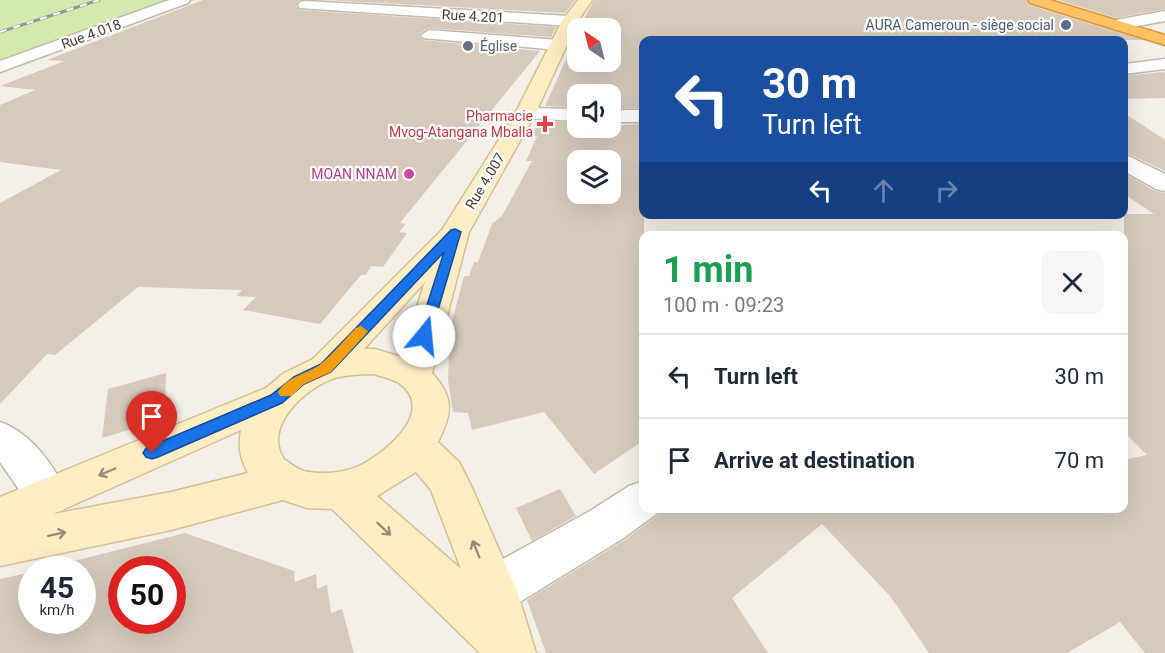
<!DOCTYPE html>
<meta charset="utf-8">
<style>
body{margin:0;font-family:Roboto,sans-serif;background:#f6f6f7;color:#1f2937;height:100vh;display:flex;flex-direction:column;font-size:22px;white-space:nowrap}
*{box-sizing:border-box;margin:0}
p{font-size:20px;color:#747a83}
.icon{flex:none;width:33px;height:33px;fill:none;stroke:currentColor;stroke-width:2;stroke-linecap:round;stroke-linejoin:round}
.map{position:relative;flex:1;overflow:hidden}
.details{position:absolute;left:639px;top:231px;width:489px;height:282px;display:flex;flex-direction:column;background:#fff;border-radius:12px;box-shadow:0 6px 24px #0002}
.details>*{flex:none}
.top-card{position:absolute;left:639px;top:36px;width:489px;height:183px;border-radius:12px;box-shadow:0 6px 24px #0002;background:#1a4fa0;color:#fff;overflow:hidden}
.needle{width:39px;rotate:325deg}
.tools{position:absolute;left:567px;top:18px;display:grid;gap:12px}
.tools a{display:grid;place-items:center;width:54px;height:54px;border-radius:12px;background:#fff;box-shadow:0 6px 24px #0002;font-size:30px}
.speed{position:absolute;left:18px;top:556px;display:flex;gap:12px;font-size:30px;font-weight:700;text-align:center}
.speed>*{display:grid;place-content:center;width:78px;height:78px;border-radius:50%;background:#fff;box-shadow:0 6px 24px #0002;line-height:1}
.speed small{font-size:15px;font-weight:400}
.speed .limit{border:9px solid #d22;background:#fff;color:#111}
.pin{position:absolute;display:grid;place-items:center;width:51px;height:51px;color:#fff;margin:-62px -26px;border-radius:50% 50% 50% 0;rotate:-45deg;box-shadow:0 0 6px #0007}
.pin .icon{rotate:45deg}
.me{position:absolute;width:66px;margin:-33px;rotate:17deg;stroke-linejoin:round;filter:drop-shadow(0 0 4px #0008)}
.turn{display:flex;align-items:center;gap:21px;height:126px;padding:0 24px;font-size:27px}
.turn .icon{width:78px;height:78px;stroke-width:2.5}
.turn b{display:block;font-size:42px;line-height:51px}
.lanes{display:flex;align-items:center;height:57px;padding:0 24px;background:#0003;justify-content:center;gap:30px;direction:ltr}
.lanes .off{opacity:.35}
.round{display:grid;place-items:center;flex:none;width:63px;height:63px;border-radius:12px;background:#f6f6f7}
.summary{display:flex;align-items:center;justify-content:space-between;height:102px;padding:0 24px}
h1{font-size:36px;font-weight:700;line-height:45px;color:#1e9e55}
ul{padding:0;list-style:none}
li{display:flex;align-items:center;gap:18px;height:84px;padding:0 24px;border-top:2px solid #e0e1e3}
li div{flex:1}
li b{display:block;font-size:22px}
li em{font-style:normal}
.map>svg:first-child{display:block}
.green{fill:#d3e9ae}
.building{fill:#d6cabc;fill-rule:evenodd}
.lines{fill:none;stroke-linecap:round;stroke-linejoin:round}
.street-casing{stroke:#c2b9ac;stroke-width:3}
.secondary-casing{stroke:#d5c095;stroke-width:3}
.highway-casing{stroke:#e19533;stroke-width:3}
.street{fill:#fff;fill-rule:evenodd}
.secondary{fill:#ffedc5;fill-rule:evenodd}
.highway{fill:#ffc266;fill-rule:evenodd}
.rail-casing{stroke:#969696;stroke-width:3}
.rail{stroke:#fff;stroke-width:2;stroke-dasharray:7;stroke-linecap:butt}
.oneway{stroke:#9a8d76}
.route{fill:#1a73e8;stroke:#114b97;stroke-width:1.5}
.slow{fill:#f59e0b}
.service-dot{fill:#5c6f8a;stroke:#fff;stroke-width:2}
.worship-dot{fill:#6b7280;stroke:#fff;stroke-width:2}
.health-dot{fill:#e0444e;stroke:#fff;stroke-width:2}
.hotel-dot{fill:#d1479c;stroke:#fff;stroke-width:2}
.labels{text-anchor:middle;stroke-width:4.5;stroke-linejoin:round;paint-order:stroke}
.far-street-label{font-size:14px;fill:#473f35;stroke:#fff}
.far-service-label{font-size:14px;fill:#4e5e75;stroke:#fff;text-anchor:end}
.far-worship-label{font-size:14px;fill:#5b616d;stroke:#fff;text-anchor:start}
.far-health-label{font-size:14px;fill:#be3a42;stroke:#fff;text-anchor:end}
.far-hotel-label{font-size:14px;fill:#b23c85;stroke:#fff;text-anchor:end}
</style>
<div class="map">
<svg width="1165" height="653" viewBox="0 0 1165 653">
<rect width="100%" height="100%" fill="#f4efe7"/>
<path class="green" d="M0,0H197L0,65Z"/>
<g class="building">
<path d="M203,0H299L296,6L300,10L556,27L551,37L429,28L420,33L419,36L423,40L540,51L400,223L406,224L399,232L407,233L383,267L371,266L366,275H361L320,324L243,310L256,297L236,296L242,290L138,287L55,355L47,354L0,404V203L61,170L0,162V105L35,90L0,86L65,61L47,60Z"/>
<path d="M327,0H575L565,13Z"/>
<path d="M594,0H1026L1029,5L1143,40H644V108H610V94H578V107L545,106L578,33V62H610V28H579Z"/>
<path d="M1058,0H1165V9L1116,18Z"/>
<path d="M1161,72L1165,73V98L1124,99V76Z"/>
<path d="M1124,113L1165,140V171L1124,152Z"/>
<path d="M539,121L578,123V128L644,124V440L594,474L544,412L472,430L468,413L453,412L448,380L450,329L464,276H469L474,262H478L492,224L502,216L532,161H526L537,136H532ZM578,160H610V194H578Z"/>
<path d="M1124,173L1155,191L1165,193V653H1145L1120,622L1067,653H929L890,596L822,524L732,598L768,653H546L527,600L623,541L660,514L663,508H1124V460L1147,455L1124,432V214H1154L1124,194Z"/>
<path d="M166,373L165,419L102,438L108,389Z"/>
<path d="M560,489L576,516L532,541L516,508Z"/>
<path d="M185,533L294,571L295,582L316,574L317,589L327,585L331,613L342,609L354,653H0V579L32,572V621H82V570H38ZM122,570H172V621H122Z"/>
</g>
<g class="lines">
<defs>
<g id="street">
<path d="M169,0H190L188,3L0,72V61Z"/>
<path d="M305,1L570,16L578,21L570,26L300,8L298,5L300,2Z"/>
<path d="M1165,11V21L1116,30L1108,25L1116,20Z"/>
<path d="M429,30L558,40L564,41L566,45L564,49L558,50L423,38L421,35Z"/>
<path d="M1165,59V69L1124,74V64Z"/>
<path d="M525,108L578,109V121L518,118L515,114L518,110Z"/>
<rect x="610" y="110" width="34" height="12"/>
<path d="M1124,154L1165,174V191L1156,189L1124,171Z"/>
<path d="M0,422C32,433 55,467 69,497L63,510L48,515L33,510L0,462Z"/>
<path d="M644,481V508H661L659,512L622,539L510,608L493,614L476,608L469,591L476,574L590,511L629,486Z"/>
</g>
<path id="secondary" d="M578,0H592L578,21L535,114L469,232L432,373C455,398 452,414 438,442L459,462L473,490L517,591L536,653H480L332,509L307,508L283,500L171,530L0,566V497L266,388L284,373L313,359L442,230L515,114L562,21ZM425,282L401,357L375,349H364ZM373,374C381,376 392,379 399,383C438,411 384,454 359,466C344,473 321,475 304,471C297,469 291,464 284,459C262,427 306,387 335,378C347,375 360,374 373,374ZM241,430C238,447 240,458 248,473L171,492L53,514ZM416,472L431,490L461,569L377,496Z"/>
<path id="highway" d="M1028,0H1050L1165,35V45L1030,3Z"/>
</defs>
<use href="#street" class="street-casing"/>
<use href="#secondary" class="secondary-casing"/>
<use href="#highway" class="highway-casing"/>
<use href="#street" class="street"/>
<use href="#secondary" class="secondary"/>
<use href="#highway" class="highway"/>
<defs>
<path id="rail" d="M0,32L99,0"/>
</defs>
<use href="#rail" class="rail-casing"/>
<use href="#rail" class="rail"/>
</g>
<defs><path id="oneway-shaft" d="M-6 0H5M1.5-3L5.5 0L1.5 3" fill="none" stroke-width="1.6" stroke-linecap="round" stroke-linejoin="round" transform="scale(1.5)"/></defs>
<g class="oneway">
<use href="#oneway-shaft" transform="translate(107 472) rotate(157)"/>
<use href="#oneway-shaft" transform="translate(384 529) rotate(43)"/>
<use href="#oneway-shaft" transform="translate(57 534) rotate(-12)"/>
<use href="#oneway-shaft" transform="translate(476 549) rotate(-112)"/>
</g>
<path class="route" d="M455,229L461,232L429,340L424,341L417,336L444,252L331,372L304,384L282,403L158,457L152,459L146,457L143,453L146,448L271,395L294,377L321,364L451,230Z"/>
<path class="slow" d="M361,326L368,331L366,334L331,372L304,384L291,396H280L278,392C288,375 309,374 322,363C335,352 345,339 356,328Z"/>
<circle class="service-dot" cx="1066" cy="25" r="6"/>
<circle class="worship-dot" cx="468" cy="46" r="6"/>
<path class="health-dot" d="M542 115h6v6h6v6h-6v6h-6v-6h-6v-6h6z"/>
<circle class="hotel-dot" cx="409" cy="174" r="6"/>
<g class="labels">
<g class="far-street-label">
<text transform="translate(473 16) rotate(3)" y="5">Rue 4.201</text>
<text transform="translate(91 34) rotate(-20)" y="5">Rue 4.018</text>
<text transform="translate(485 181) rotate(-59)" y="5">Rue 4.007</text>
</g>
<g class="far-service-label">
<text x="1054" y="30">AURA Cameroun - siège social</text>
</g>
<g class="far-worship-label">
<text x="480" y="51">Église</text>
</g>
<g class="far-health-label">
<text x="533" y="121">Pharmacie<tspan x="533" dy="16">Mvog-Atangana Mballa</tspan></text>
</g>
<g class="far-hotel-label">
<text x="397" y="179">MOAN NNAM</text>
</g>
</g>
</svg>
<div class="tools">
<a><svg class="needle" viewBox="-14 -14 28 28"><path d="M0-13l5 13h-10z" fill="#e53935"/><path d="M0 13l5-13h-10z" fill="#747a83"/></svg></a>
<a><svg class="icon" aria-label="sound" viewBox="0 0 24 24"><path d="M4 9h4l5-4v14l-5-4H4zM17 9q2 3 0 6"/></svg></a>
<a><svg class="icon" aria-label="layers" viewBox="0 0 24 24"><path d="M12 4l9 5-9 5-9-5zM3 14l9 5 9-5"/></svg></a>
</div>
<div class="speed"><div>45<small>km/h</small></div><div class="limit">50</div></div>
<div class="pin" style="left:152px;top:453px;background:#d93025"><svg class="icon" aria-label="arrive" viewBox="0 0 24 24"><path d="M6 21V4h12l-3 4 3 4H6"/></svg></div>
<svg class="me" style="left:424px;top:336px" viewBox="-20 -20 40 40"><circle r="19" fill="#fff"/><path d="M0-13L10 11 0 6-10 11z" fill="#1a73e8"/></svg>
<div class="top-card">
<div class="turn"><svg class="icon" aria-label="left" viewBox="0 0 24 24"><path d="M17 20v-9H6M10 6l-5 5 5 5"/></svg><div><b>30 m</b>Turn left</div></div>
<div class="lanes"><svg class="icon" aria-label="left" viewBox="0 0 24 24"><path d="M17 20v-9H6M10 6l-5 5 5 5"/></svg><svg class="icon off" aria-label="ahead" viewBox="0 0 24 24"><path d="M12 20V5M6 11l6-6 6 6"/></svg><svg class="icon off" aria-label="right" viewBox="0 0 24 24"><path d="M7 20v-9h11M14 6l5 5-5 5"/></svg></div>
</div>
<section class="details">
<div class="summary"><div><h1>1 min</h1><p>100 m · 09:23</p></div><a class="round"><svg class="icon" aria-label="close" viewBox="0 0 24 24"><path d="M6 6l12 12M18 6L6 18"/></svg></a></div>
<ul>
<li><svg class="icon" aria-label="left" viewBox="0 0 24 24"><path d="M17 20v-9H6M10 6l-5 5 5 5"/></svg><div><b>Turn left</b></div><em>30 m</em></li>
<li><svg class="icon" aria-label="arrive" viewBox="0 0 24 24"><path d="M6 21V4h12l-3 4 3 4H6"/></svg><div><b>Arrive at destination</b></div><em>70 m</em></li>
</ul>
</section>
</div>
